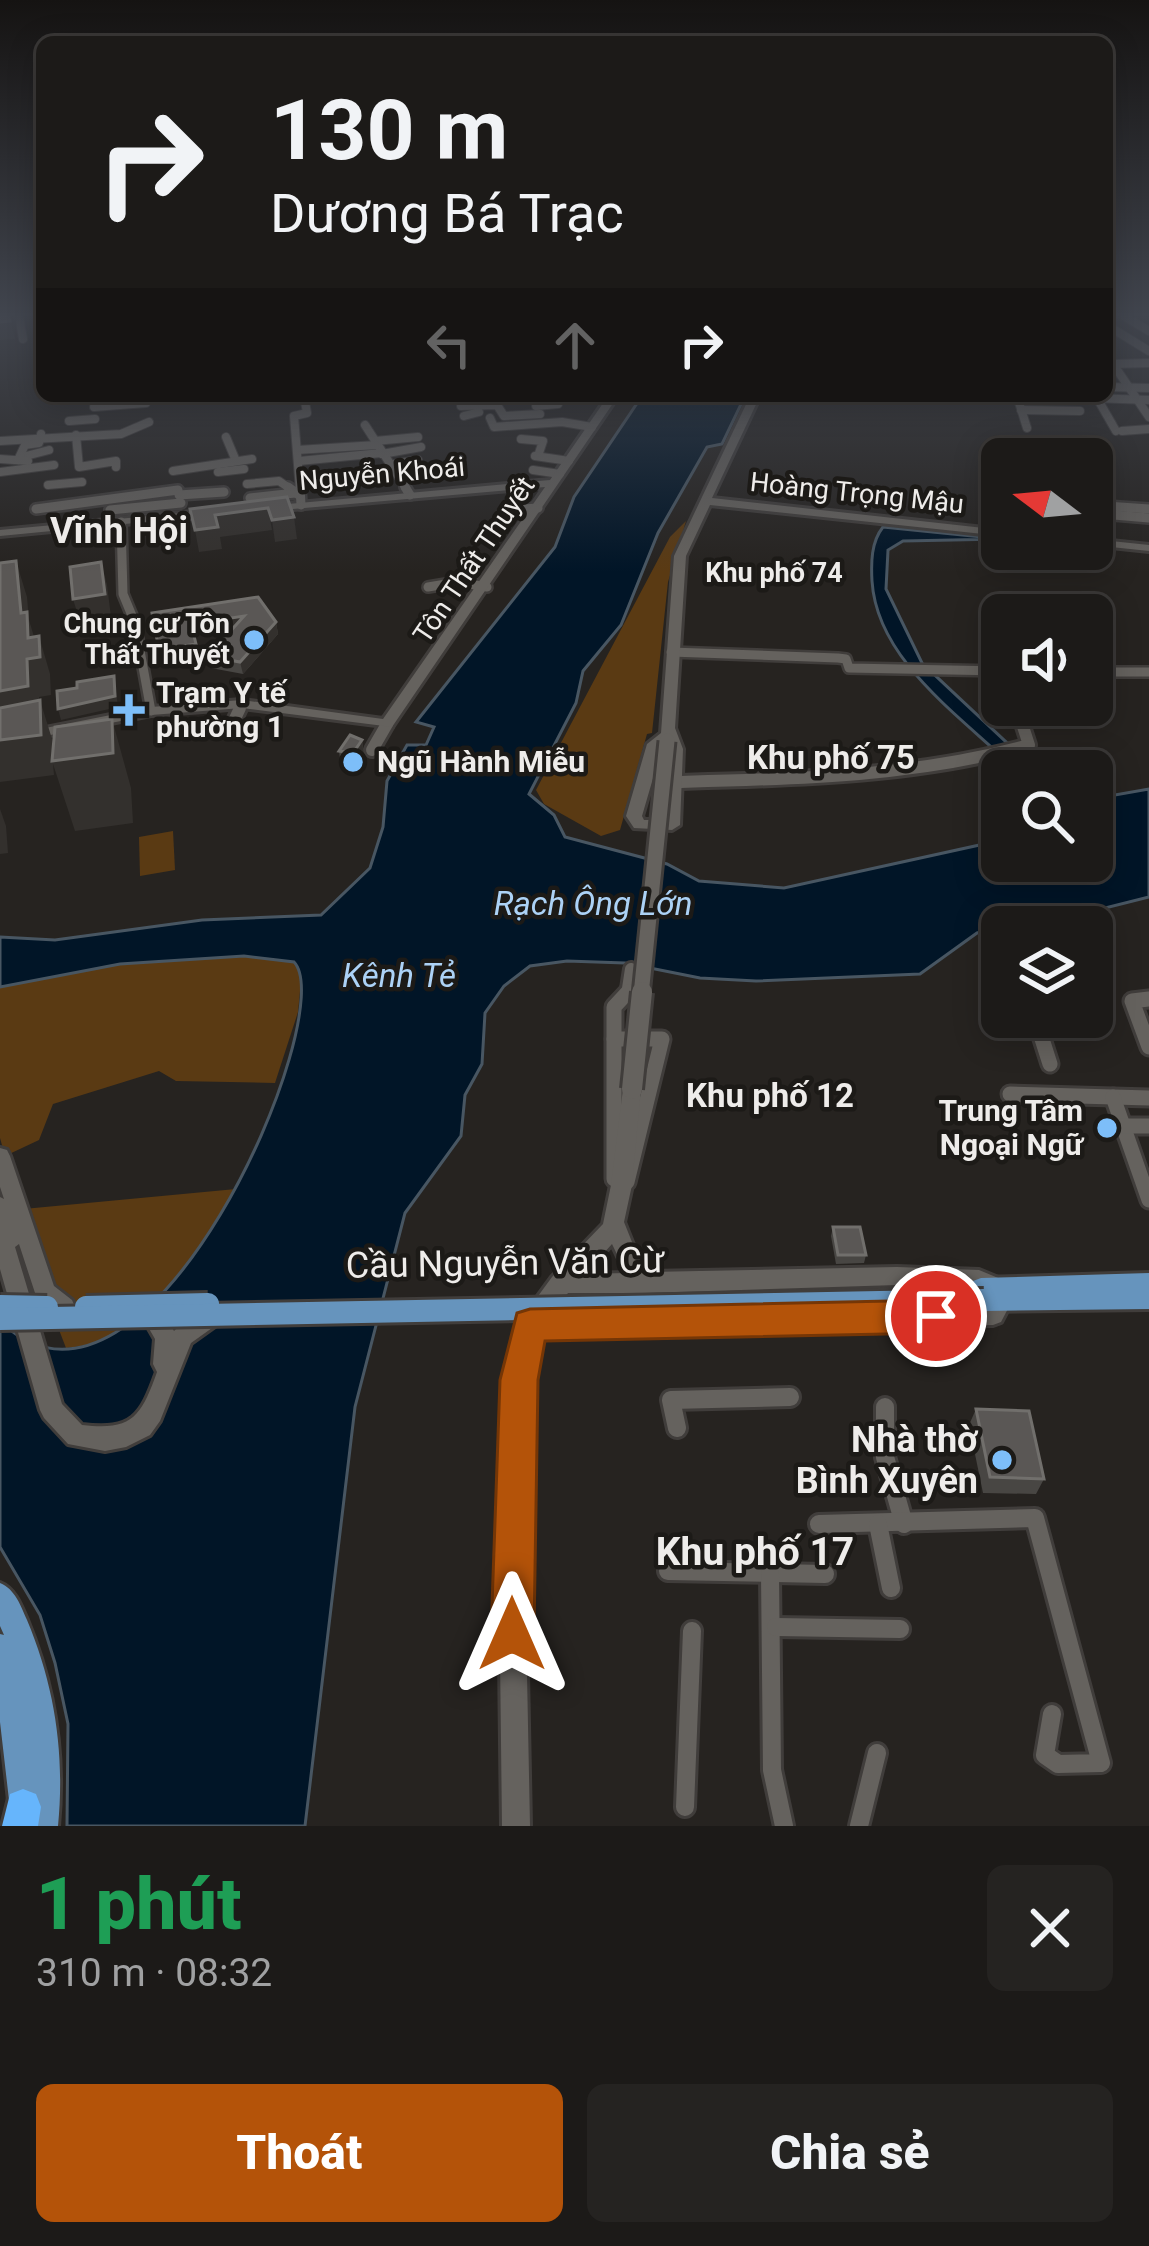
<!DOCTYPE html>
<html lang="vi">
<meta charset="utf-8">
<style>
body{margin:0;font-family:Roboto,sans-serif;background:#252321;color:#f1f3f6;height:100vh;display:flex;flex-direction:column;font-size:45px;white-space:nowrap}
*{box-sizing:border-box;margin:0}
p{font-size:39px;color:#a0a1a2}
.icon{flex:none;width:66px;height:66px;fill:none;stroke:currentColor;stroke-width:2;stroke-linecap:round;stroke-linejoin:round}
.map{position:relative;height:1826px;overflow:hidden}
.panel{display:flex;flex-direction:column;background:#1c1a18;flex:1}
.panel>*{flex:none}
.top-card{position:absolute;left:36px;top:36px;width:1077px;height:366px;border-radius:18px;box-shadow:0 6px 30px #0003,0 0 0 3px #3a3837;background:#1c1a18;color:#f1f3f6;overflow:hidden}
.needle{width:78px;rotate:286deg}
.fabs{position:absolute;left:981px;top:438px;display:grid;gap:24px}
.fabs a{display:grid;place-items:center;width:132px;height:132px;border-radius:18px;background:#1c1a18;box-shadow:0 6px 30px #0003,0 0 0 3px #3a3837;font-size:60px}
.pin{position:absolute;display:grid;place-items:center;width:102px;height:102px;color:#fff;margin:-51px;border:6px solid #fff;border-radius:50%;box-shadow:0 3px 12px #0007}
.me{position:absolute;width:132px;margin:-66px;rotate:0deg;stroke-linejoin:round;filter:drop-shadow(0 0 9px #0008)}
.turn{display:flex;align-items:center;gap:42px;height:252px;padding:0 36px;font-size:54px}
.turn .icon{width:156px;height:156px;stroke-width:2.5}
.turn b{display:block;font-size:84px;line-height:102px}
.lanes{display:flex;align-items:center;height:114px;padding:0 36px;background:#0003;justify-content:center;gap:60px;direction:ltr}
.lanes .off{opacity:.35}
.round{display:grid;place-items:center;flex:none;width:126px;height:126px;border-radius:18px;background:#252321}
.head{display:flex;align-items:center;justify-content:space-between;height:204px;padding:0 36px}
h1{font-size:72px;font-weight:800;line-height:90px;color:#1e9e55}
.button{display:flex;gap:24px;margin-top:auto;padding:24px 36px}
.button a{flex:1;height:138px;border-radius:18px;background:#b45309;color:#fff;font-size:48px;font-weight:800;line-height:138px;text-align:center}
.button a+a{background:#252321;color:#f1f3f6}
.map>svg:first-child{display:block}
.green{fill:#5a3a13}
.water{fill:#011527;stroke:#485662;stroke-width:3}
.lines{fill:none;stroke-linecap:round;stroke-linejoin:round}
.street-far4-casing{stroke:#403d3b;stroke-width:10}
.street-far3-casing{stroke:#403d3b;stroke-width:14}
.street-far2-casing{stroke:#403d3b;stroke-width:18}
.street-far1-casing{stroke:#403d3b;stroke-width:21}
.street-casing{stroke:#403d3b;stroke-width:24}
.secondary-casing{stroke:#403d3b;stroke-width:6}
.primary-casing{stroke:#403d3b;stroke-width:6}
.highway-casing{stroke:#403d3b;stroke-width:6}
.street-far4{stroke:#65625e;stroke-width:8}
.street-far3{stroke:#65625e;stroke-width:9}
.street-far2{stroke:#65625e;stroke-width:12}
.street-far1{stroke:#65625e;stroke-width:15}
.street{stroke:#65625e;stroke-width:18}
.secondary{fill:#65625e;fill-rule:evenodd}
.primary{fill:#6694bd;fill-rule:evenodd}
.highway{fill:#66b5fc;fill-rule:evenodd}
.secondary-bridge-far1-casing{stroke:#403d3b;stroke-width:21;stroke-linecap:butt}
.secondary-bridge-casing{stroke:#403d3b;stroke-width:26;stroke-linecap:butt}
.primary-bridge-casing{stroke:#403d3b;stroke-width:28;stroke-linecap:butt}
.secondary-bridge-far1{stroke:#65625e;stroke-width:15}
.secondary-bridge{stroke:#65625e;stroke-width:20}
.primary-bridge{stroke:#6694bd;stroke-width:22}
.wall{fill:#484643}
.shaded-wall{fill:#33302d}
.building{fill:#5a5755;stroke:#716f6c;stroke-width:3}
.route{fill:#b45309;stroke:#753606;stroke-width:3}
.poi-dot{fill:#7dbef9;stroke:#1c1a17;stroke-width:4.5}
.labels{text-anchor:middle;stroke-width:9;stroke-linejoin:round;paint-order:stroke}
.far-street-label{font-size:27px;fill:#eeecea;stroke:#1c1a17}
.far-neighbourhood-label{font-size:27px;font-weight:bold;fill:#eeecea;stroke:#1c1a17}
.far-poi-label{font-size:27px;font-weight:bold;fill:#eeecea;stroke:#1c1a17;text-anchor:end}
.poi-label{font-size:30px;font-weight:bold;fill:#eeecea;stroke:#1c1a17;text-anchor:start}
.neighbourhood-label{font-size:33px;font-weight:bold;fill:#eeecea;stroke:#1c1a17}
.water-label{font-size:33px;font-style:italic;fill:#acd2f6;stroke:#1c1a17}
.far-district-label{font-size:36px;font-weight:bold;fill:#eeecea;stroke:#1c1a17}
.near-street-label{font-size:36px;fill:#eeecea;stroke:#1c1a17}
.near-poi-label{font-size:36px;font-weight:bold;fill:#eeecea;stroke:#1c1a17;text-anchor:end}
.near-neighbourhood-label{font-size:39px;font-weight:bold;fill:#eeecea;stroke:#1c1a17}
</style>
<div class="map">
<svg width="1149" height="1826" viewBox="0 0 1149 1826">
<rect width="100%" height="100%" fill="#262320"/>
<g class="green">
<path d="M686,521L668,582L652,733L647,734L620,830L601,836L544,804L536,790L670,537Z"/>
<path d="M173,831L175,870L140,876L139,837Z"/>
<path d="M244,956L294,962L302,970L298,1012L275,1083L176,1081L159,1071L53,1104L39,1140L5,1156L0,1138V987L120,964Z"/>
<path d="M236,1189C198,1250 146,1343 66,1348L13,1210Z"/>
</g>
<g class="water">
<path d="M642,396H745L722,444L707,447L658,533L621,625L583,671L576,703L529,794L554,815L565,837L667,864L699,881L784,888L993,842L1002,835V861H1092V799L1149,789V897L1097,910L1090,926L1002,927L977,933L920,974L756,981L700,978L625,963L567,961L530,966L504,986L485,1013L482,1064L465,1095L461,1136L405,1213L355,1407L305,1826H67L68,1724L55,1663L40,1615L0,1547V1321C148,1465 342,1012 294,962L244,956L120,964L0,987V937L55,940L202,920L321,915L370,868L383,827L387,781L407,745H426L434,727L416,722L555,547L574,497Z"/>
<path d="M883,527L1002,539L903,541L888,550L886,589L922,663L1037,771H1017C964,718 877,662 872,581C871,563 871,542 883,527Z"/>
</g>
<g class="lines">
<defs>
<g id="street-far4">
<path d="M19,316L23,339"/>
<path d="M1124,316L1149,331"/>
<path d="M1110,327L1149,351"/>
<path d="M1107,355L1149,417"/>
<path d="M1114,364L1149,363"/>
<path d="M1107,387L1149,388"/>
<path d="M1017,396L1027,428"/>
<path d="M1034,396L1149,400"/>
<path d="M1097,398L1116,431"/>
<path d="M461,406L497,405L504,416L540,414"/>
<path d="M536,406L558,404"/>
<path d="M94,407L146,403"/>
<path d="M1021,410L1080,411"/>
<path d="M464,416L479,412"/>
<path d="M490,418L494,427L562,422L592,427"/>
<path d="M69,421L95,419"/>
<path d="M365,425L407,490"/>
<path d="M1122,431L1149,429"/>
<path d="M76,435L79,467L116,461V467"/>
<path d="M226,437L236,461"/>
<path d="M521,439L543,441L538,456"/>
<path d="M0,441L121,434L149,422"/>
<path d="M375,441L418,437"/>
<path d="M297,450L377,445"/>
<path d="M382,454L421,447"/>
<path d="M535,456L569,461"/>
<path d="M22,457L49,450"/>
<path d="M0,459L28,461"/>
<path d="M18,460L25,445L39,443L41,434"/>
<path d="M996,460L997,490"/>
<path d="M299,461L381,453"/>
<path d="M389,465L418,460"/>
<path d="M533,470L560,474"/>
<path d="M173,471L252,459"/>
<path d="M0,472L54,465"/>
<path d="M218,472L244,469"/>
<path d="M395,472L425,468"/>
<path d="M247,484L279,481L292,490"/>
<path d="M48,485L82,482"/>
<path d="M300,490L294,416L307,413L304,396"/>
</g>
<g id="street-far3">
<path d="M288,487L299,495"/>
<path d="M300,487L301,505"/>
<path d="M405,487L410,495"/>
<path d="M997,487L998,526"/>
<path d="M179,495L224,492"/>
<path d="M250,498L295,493"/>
<path d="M1092,505L1149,509"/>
<path d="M36,509L178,490"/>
<path d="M110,510L181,503"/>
<path d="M508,510L538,508"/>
<path d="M1102,514L1149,518"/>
<path d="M121,522L123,594L135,623L151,711"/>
<path d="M428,587L458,582L487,587"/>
<path d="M671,652L838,658L846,659L849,668L1002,671"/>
<path d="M1092,672H1149"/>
<path d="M1016,705L1018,711"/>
<path d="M238,711L242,704"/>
</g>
<g id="street-far2">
<path d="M233,723L240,708"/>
<path d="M372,750L387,724"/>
<path d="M676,782C795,779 913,777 1029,745L1017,708"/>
<path d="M627,995L631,969"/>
</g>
<g id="street-far1">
<path d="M1149,999L1132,1001L1149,1047"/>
<path d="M1035,1017L1050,1064"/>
<path d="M614,1039H662L627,1182"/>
<path d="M1010,1094L1149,1098"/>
<path d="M1113,1097L1149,1200"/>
<path d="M1122,1126H1149"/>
<path d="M614,1179V1007L628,992"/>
</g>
<g id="street">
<path d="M885,1407V1457L904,1524"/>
<path d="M677,1428L671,1400L790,1397"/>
<path d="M819,1524L1035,1518L1101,1763L1058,1764L1045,1755L1052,1714"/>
<path d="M878,1524L891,1588"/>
<path d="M668,1571L825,1574"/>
<path d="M770,1574L772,1770L784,1826"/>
<path d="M776,1627L900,1629"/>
<path d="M685,1807L692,1631"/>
<path d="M859,1826L877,1753"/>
</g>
<g id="secondary">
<path d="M608,396H618L392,727L242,708L151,715L0,745V737L151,707L242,700L383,719L545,487L270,511L266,510V506L550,480Z"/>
<path d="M750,396H760L712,498L1002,530V536L710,505L686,556L675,728L683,749L680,825L672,830L634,828L626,816L647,744L661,733L674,556ZM663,744L668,745L669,749L665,820H644L642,816Z"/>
<path d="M214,510L220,513L218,515L0,536V530Z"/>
<path d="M1092,539L1149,545V551L1092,545Z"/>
<path d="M632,1082L639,1084L641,1089L632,1185L624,1222L636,1252L650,1272L897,1267L979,1270L1003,1280L1006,1287L1003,1292L1009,1294L1012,1301L1001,1322L993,1325L539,1335L532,1359L525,1573L530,1826H502L499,1573L510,1359L522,1318L552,1277L603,1224L611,1185L623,1089L625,1084ZM612,1244L626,1273L585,1274ZM897,1285L977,1288L992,1296L987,1305L551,1315L568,1293H646Z"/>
<path d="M0,1148L7,1150L10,1156L54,1286L72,1300L75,1307L72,1314L64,1317L37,1299L19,1244L15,1247L62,1404L82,1425C132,1431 141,1417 157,1372L153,1364L155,1339L143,1318L146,1311L154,1308L162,1311L174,1331L186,1319L211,1306L219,1309L222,1316L219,1323L191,1343L160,1421L150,1435L126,1447L105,1451L68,1444L44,1418L40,1410L0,1269V1197L4,1199L0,1187Z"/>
</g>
<g id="primary">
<path d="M1149,1273V1309L984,1311L976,1307L969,1288L973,1281L981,1278Z"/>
<path d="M0,1583C15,1589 21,1606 27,1620C55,1687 65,1754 58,1826H12L0,1722V1634L4,1635L0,1626Z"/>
</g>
<path id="highway" d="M23,1789L36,1794L41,1807L38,1826H2L10,1794Z"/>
</defs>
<use href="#street-far4" class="street-far4-casing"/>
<use href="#street-far3" class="street-far3-casing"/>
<use href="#street-far2" class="street-far2-casing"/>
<use href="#street-far1" class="street-far1-casing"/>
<use href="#street" class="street-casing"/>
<use href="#secondary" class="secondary-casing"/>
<use href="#primary" class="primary-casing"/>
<use href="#highway" class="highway-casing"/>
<use href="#street-far4" class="street-far4"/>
<use href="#street-far3" class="street-far3"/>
<use href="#street-far2" class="street-far2"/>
<use href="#street-far1" class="street-far1"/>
<use href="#street" class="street"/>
<use href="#secondary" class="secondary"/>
<use href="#primary" class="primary"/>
<use href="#highway" class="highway"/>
<defs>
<path id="secondary-bridge-far1" d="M641,995L667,741"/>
<path id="secondary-bridge" d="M632,1089L642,992"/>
<g id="primary-bridge">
<path d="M0,1306L47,1307"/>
<path d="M86,1307L208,1304"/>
<path d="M0,1319L984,1300"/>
</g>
</defs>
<use href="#secondary-bridge-far1" class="secondary-bridge-far1-casing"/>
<use href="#secondary-bridge" class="secondary-bridge-casing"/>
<use href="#primary-bridge" class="primary-bridge-casing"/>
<use href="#secondary-bridge-far1" class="secondary-bridge-far1"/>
<use href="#secondary-bridge" class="secondary-bridge"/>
<use href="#primary-bridge" class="primary-bridge"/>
</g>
<g class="wall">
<path d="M152,613L276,622L278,634L243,674L211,668L208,656L231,630L194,635L198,656L162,662Z"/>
<path d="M362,740L364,757L356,769L341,767L339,751Z"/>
<path d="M833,1227L866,1255L864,1263L836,1264L831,1236Z"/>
<path d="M976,1409L1044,1479L1036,1494L983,1493L969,1425Z"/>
</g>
<g class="shaded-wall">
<path d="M9,316L15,339L0,340V322Z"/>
<path d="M268,508L272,530L220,537L222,549L199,552L195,530L215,515Z"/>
<path d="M294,517L297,539L275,542L272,520Z"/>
<path d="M16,561L27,597L29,620L38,650L39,636L50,674L51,695L39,697L41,724L0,732V691L21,613Z"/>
<path d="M101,562L107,585L111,617L80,622L73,599Z"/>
<path d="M244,616L246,628L193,635L191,624Z"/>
<path d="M276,622L278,634L243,674L240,662Z"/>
<path d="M196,644L198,656L162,662L159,650Z"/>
<path d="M114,676L118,707L61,720L58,709Z"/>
<path d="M40,700L52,739L53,761L112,719L131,788L133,823L75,831L53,764L54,775L0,782V740Z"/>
<path d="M362,740L364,757L356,769L353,753Z"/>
<path d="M0,809L6,826L8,853L0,854Z"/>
</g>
<g class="building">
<path d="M0,316H9L10,321L0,322Z"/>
<path d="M287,497L294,517L272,520L268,508L215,515L218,527L195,530L190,509Z"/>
<path d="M16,561L21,613L27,612L28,638L39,636L40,657L27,659L28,686L0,691V563Z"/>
<path d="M101,562L105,594L73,599L70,567Z"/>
<path d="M258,597L276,622L240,662L208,656L244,616L191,624L196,644L159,650L152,613Z"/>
<path d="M114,676L115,696L58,709L57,691L77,688V682Z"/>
<path d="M40,700L41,735L0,740V708Z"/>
<path d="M112,719L113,753L52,761L55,727Z"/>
<path d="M350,735L362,740L353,753L339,751Z"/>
<path d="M833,1227H860L866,1255H838Z"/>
<path d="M976,1409L1029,1411L1044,1479L990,1477Z"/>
</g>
<linearGradient id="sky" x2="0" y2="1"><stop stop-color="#151312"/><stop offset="0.55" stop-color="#41454e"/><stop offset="1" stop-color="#41454e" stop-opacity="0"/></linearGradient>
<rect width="1149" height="572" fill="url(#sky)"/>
<path class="route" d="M936,1300L949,1305L954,1316L949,1328L936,1333L545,1341L538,1380L534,1634L528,1649L512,1656L497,1649L491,1634L500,1380L517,1313L530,1309Z"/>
<g class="poi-dot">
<circle cx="254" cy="640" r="12"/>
<path d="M123 692h12v12h12v12h-12v12h-12v-12h-12v-12h12z"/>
<circle cx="353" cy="762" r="12"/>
<circle cx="1107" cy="1128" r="12"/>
<circle cx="1002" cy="1460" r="12"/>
</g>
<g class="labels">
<g class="far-street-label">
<text transform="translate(382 474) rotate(-5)" y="9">Nguyễn Khoái</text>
<text transform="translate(857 493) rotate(6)" y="9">Hoàng Trọng Mậu</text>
<text transform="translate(474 560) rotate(-56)" y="9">Tôn Thất Thuyết</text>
</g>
<g class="far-neighbourhood-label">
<text x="774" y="582">Khu phố 74</text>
</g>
<g class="far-poi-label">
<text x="230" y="633">Chung cư Tôn<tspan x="230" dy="31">Thất Thuyết</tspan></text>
</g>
<g class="poi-label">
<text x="156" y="703">Trạm Y tế<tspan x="156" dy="34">phường 1</tspan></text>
<text x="377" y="772">Ngũ Hành Miễu</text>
<text x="1083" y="1121" text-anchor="end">Trung Tâm<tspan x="1083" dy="34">Ngoại Ngữ</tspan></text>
</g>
<g class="neighbourhood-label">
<text x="831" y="769">Khu phố 75</text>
<text x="770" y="1107">Khu phố 12</text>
</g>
<g class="water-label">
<text x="593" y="915">Rạch Ông Lớn</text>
<text x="399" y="987">Kênh Tẻ</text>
</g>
<g class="far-district-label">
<text x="119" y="543">Vĩnh Hội</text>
</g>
<g class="near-street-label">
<text transform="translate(505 1262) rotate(-1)" y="13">Cầu Nguyễn Văn Cừ</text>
</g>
<g class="near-poi-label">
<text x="978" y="1452">Nhà thờ<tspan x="978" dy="41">Bình Xuyên</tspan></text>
</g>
<g class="near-neighbourhood-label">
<text x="755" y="1565">Khu phố 17</text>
</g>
</g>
</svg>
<div class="fabs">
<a><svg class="needle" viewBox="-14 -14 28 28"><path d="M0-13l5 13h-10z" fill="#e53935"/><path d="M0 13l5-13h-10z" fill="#a0a1a2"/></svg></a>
<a><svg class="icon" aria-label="sound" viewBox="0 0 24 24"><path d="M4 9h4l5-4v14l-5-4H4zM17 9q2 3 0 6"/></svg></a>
<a><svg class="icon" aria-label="search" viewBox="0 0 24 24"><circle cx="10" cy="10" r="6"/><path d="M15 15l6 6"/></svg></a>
<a><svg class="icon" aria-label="layers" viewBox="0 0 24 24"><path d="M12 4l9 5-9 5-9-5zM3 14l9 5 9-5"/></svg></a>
</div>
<div class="pin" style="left:936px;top:1316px;background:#d93025"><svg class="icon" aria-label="arrive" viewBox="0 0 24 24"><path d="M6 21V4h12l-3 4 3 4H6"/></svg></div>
<svg class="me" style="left:512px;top:1634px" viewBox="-20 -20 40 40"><path d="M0-17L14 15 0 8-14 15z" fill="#b45309" stroke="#fff" stroke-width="4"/></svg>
<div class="top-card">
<div class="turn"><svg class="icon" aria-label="right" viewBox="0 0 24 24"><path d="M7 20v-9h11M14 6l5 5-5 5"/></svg><div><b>130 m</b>Dương Bá Trạc</div></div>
<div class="lanes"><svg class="icon off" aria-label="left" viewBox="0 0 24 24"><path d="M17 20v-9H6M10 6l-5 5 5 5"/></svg><svg class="icon off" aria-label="ahead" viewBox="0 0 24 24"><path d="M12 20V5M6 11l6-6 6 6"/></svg><svg class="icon" aria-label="right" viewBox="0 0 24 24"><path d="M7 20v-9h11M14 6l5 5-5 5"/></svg></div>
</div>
</div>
<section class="panel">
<div class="head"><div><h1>1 phút</h1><p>310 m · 08:32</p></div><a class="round"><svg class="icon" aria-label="close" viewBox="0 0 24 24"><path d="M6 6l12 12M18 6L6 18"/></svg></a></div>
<div class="button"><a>Thoát</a><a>Chia sẻ</a></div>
</section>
